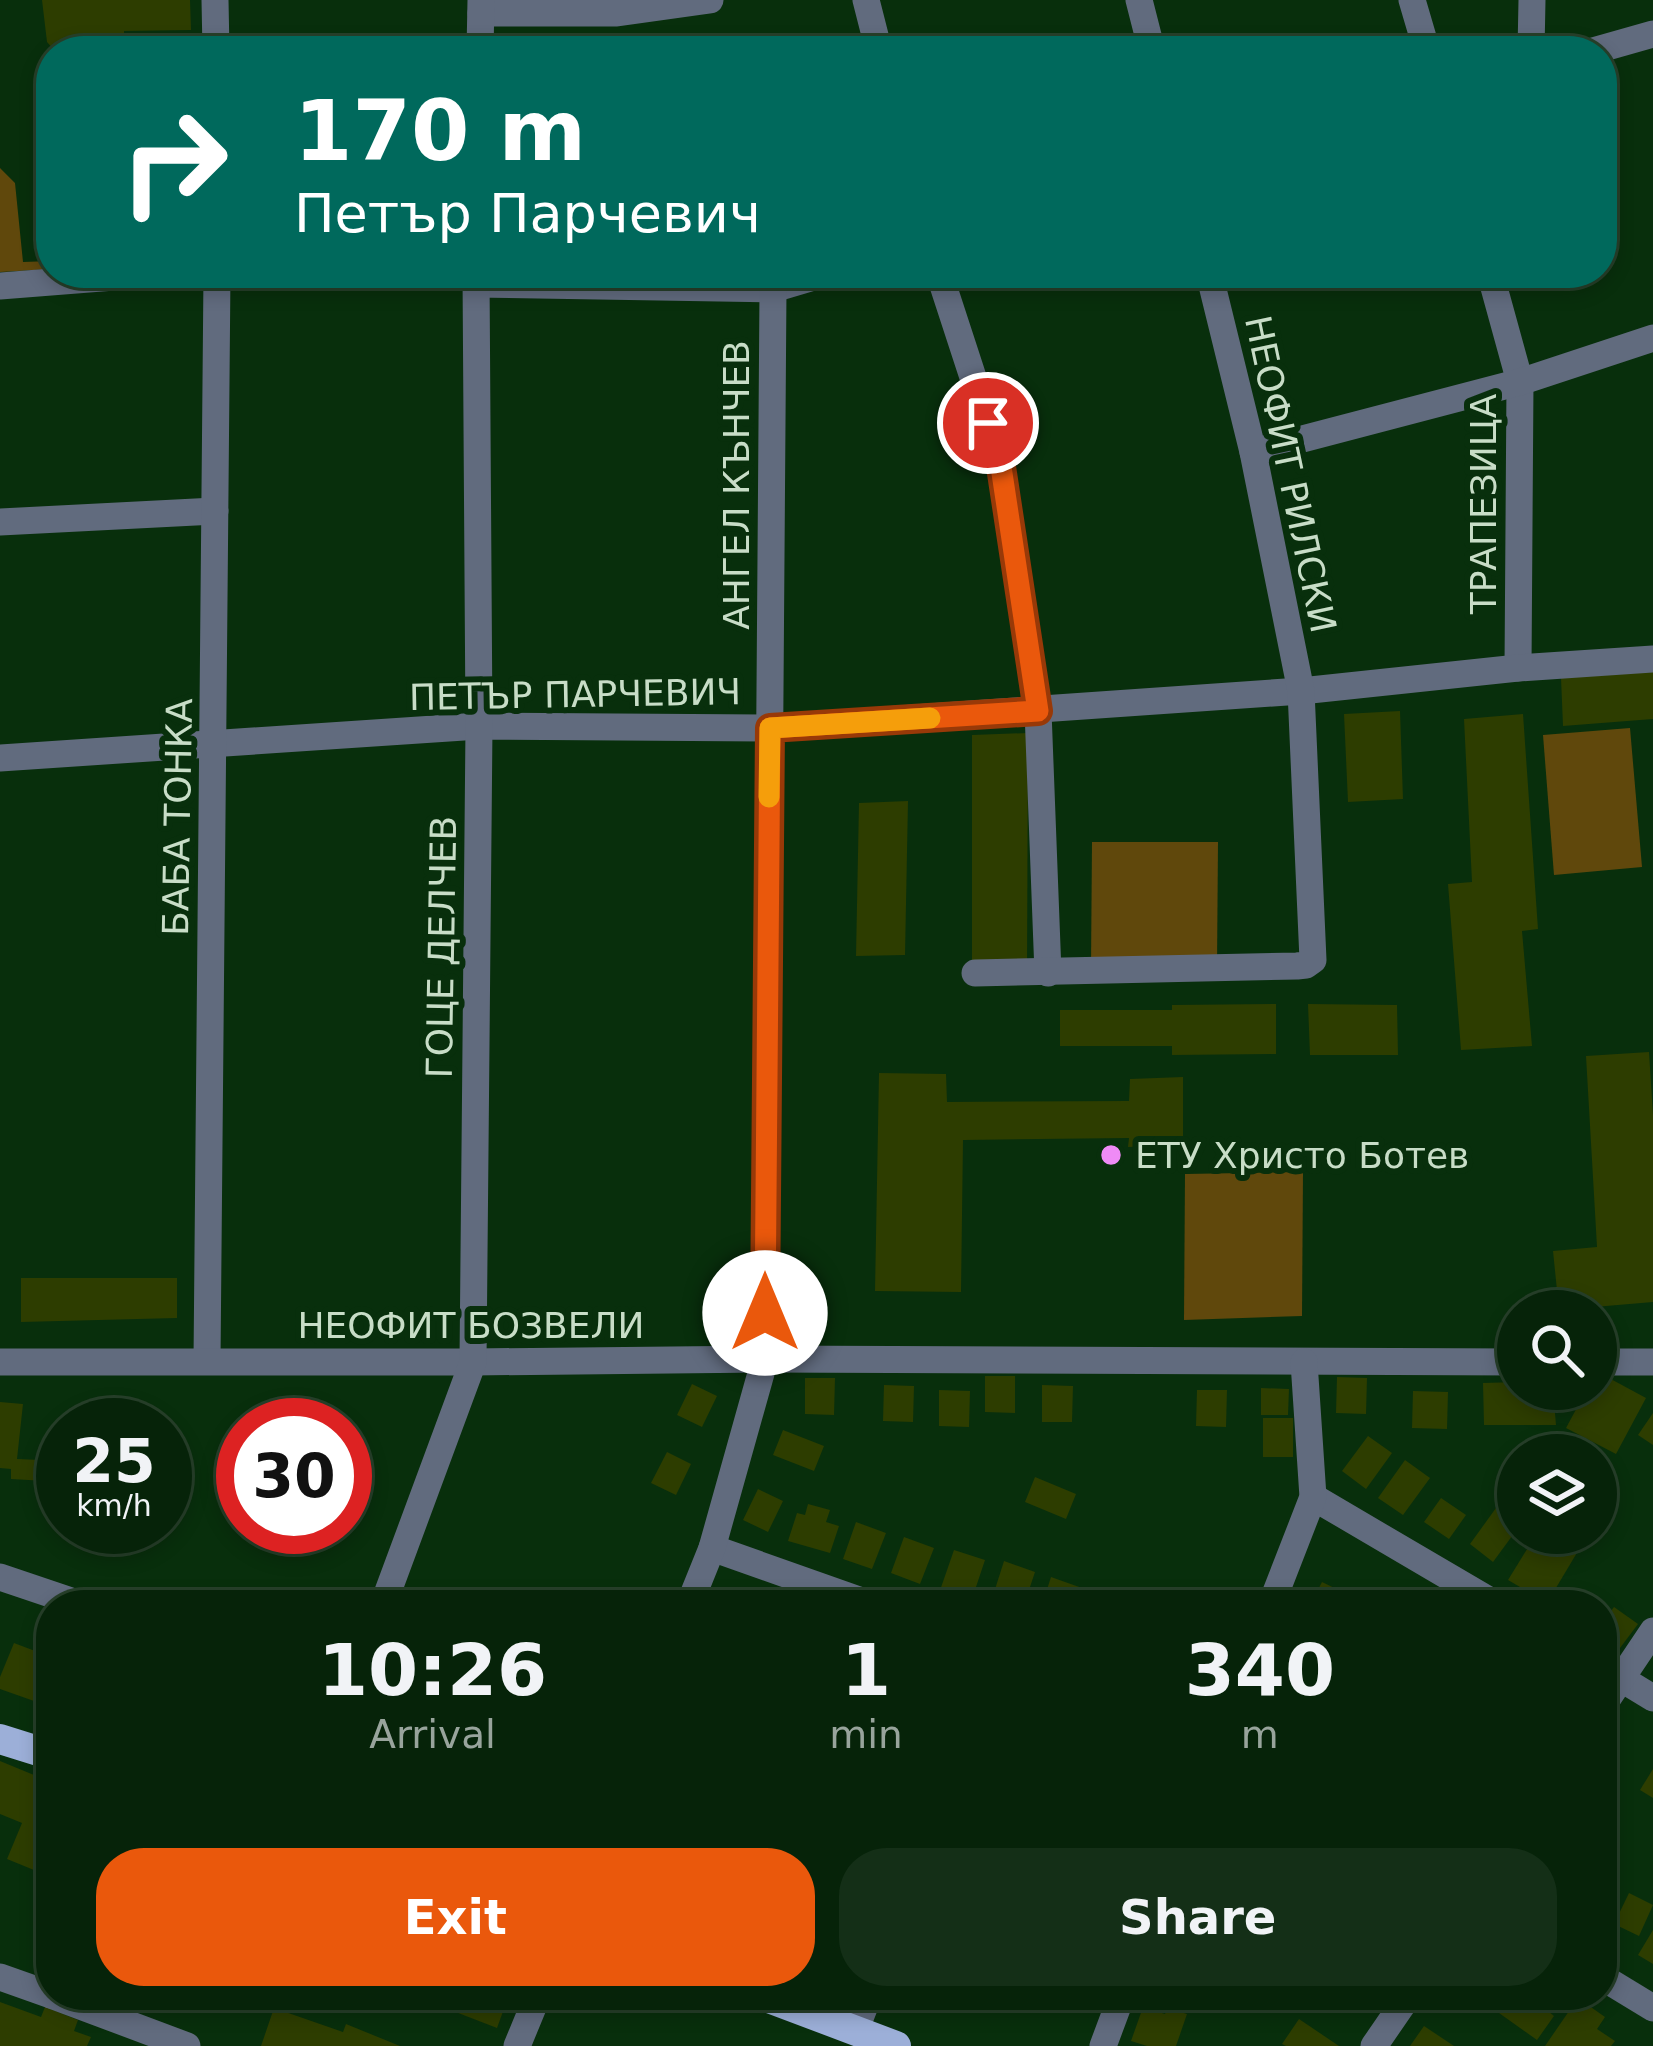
<!DOCTYPE html>
<meta charset="utf-8">
<style>
body{margin:0;font-family:"DejaVu Sans",sans-serif;background:#142f17;color:#f1f3f6;height:100vh;display:flex;flex-direction:column;font-size:45px;white-space:nowrap}
*{box-sizing:border-box;margin:0}
p{font-size:39px;color:#98a49c}
.icon{flex:none;width:66px;height:66px;fill:none;stroke:currentColor;stroke-width:2;stroke-linecap:round;stroke-linejoin:round}
.map{position:relative;flex:1;overflow:hidden}
.drawer{position:absolute;left:36px;top:1590px;width:1581px;height:420px;display:flex;flex-direction:column;background:#062309;border-radius:48px;box-shadow:0 6px 18px #0003,0 0 0 3px #27402a}
.drawer>*{flex:none}
.hud{position:absolute;left:36px;top:36px;width:1581px;height:252px;border-radius:48px;box-shadow:0 6px 18px #0003,0 0 0 3px #27402a;background:#00695c;color:#fff;overflow:hidden}
.controls{position:absolute;left:1497px;top:1290px;display:grid;gap:24px}
.controls a{display:grid;place-items:center;width:120px;height:120px;border-radius:50%;background:#062309;box-shadow:0 6px 18px #0003,0 0 0 3px #27402a;font-size:60px}
.speed{position:absolute;left:36px;top:1398px;display:flex;gap:24px;font-size:60px;font-weight:700;text-align:center}
.speed>*{display:grid;place-content:center;width:156px;height:156px;border-radius:50%;background:#062309;box-shadow:0 6px 18px #0003,0 0 0 3px #27402a;line-height:1}
.speed small{font-size:30px;font-weight:400}
.speed .limit{border:18px solid #d22;background:#fff;color:#111}
.pin{position:absolute;display:grid;place-items:center;width:102px;height:102px;color:#fff;margin:-51px;border:6px solid #fff;border-radius:50%;box-shadow:0 3px 12px #0007}
.me{position:absolute;width:132px;margin:-66px;rotate:0deg;stroke-linejoin:round;filter:drop-shadow(0 0 9px #0008)}
.turn{display:flex;align-items:center;gap:42px;height:252px;padding:0 60px;font-size:54px}
.turn .icon{width:156px;height:156px;stroke-width:2.5}
.turn b{display:block;font-size:84px;line-height:102px}
.eta{display:flex;justify-content:space-evenly;align-items:center;height:204px;text-align:center}
.eta b{font-size:72px;font-weight:700;line-height:84px}
.primary-button{display:flex;gap:24px;margin-top:auto;padding:24px 60px}
.primary-button a{flex:1;height:138px;border-radius:48px;background:#ea580c;color:#fff;font-size:48px;font-weight:700;line-height:138px;text-align:center}
.primary-button a+a{background:#142f17;color:#f1f3f6}
.map>svg:first-child{display:block}
.green{fill:#60480c}
.building{fill:#2d3d00}
.lines{fill:none;stroke-linecap:round;stroke-linejoin:round}
.minor{stroke:#616b7e;stroke-width:27}
.major{stroke:#9cafd8;stroke-width:30}
.route-casing{stroke:#983908;stroke-width:30}
.route{stroke:#ea580c;stroke-width:21}
.slow{stroke:#f59e0b;stroke-width:21}
.poi-dot{fill:#ef8bf6;stroke:#082f0c;stroke-width:4.5}
.labels{text-anchor:middle;stroke-width:12;stroke-linejoin:round;paint-order:stroke}
.street-label{font-size:36px;fill:#c8ddc7;stroke:#082f0c}
.poi-label{font-size:36px;fill:#c8ddc7;stroke:#082f0c;text-anchor:start}
</style>
<div class="map">
<svg width="1653" height="2046" viewBox="0 0 1653 2046">
<rect width="100%" height="100%" fill="#082f0c"/>
<g class="green">
<path d="M0,168L15,183L23,262L51,261V269L0,272Z"/>
<path d="M1630,728L1642,867L1554,875L1543,735Z"/>
<path d="M1092,842H1218L1217,965L1091,967Z"/>
<path d="M1303,1172L1302,1316L1184,1320L1185,1174Z"/>
</g>
<g class="building">
<path d="M42,0H190L191,30L124,31V43L55,51L47,42Z"/>
<rect x="143" y="43" width="23" height="8"/>
<path d="M1653,672V719L1563,726L1561,678Z"/>
<path d="M1400,711L1403,799L1348,802L1344,714Z"/>
<path d="M1523,714L1538,929L1522,931L1532,1046L1461,1050L1448,884L1472,882L1464,719Z"/>
<path d="M1028,733L1027,970L972,967V735Z"/>
<path d="M908,801L905,955L856,956L859,803Z"/>
<path d="M1276,1004V1054L1172,1055V1046H1060V1010H1172V1005Z"/>
<path d="M1308,1004L1397,1005L1398,1055H1310Z"/>
<path d="M1649,1052L1653,1115V1302L1559,1310L1553,1251L1597,1247L1586,1056Z"/>
<path d="M879,1073L946,1074L947,1102L1129,1101L1130,1079L1183,1077V1145L1128,1147L1129,1138L963,1140L961,1292L875,1291Z"/>
<path d="M21,1278H177V1318L21,1322Z"/>
<path d="M1596,1371L1646,1398L1616,1454L1566,1428L1587,1389H1596Z"/>
<path d="M985,1376H1015V1413L985,1412Z"/>
<path d="M1337,1377L1367,1378L1366,1414L1336,1413Z"/>
<path d="M805,1378H835L834,1415L805,1414Z"/>
<path d="M1518,1382V1389H1553L1556,1425H1484L1483,1383Z"/>
<path d="M692,1384L717,1396L702,1427L677,1415Z"/>
<path d="M884,1385L914,1386L913,1422L883,1421Z"/>
<path d="M1042,1385L1073,1386L1072,1422H1042Z"/>
<path d="M1261,1388L1289,1389L1288,1415H1261Z"/>
<path d="M939,1390L970,1391L969,1427L939,1426Z"/>
<path d="M1197,1390H1227L1226,1427L1196,1426Z"/>
<path d="M1413,1391L1448,1392L1447,1429L1412,1428Z"/>
<path d="M0,1402L23,1404L17,1459L63,1461V1482L11,1479V1469L0,1468Z"/>
<path d="M88,1404L125,1406L123,1425H86Z"/>
<path d="M1653,1413V1445L1638,1435Z"/>
<rect x="1263" y="1418" width="30" height="39"/>
<path d="M783,1430L824,1446L814,1471L773,1455Z"/>
<path d="M1368,1436L1392,1453L1366,1489L1342,1471Z"/>
<path d="M667,1452L691,1464L676,1495L651,1483Z"/>
<path d="M1405,1460L1430,1478L1403,1515L1378,1498Z"/>
<path d="M1035,1477L1076,1494L1066,1519L1025,1502Z"/>
<path d="M758,1489L783,1501L768,1532L743,1520Z"/>
<path d="M1441,1498L1466,1515L1449,1539L1424,1522Z"/>
<path d="M808,1504L830,1510L826,1522L839,1526L830,1553L788,1541L797,1513L805,1515Z"/>
<path d="M1496,1508L1518,1524V1528L1493,1562L1470,1544Z"/>
<path d="M856,1522L886,1533L872,1569L843,1559Z"/>
<path d="M78,1527H114L112,1542L77,1539Z"/>
<path d="M1537,1533H1559L1581,1546L1547,1603L1508,1580Z"/>
<path d="M904,1537L934,1548L920,1584L891,1573Z"/>
<path d="M954,1550L985,1560L970,1605H954L937,1599Z"/>
<path d="M1004,1561L1035,1572L1024,1605H990Z"/>
<path d="M1051,1577L1082,1588L1076,1605H1042Z"/>
<path d="M1322,1582L1347,1594L1341,1605H1310Z"/>
<path d="M725,1587L755,1597L752,1605H719Z"/>
<path d="M1614,1607L1638,1624L1611,1660L1602,1653V1623Z"/>
<path d="M14,1643L51,1657V1707L0,1689V1677Z"/>
<path d="M0,1761L51,1782V1789L36,1825L51,1831V1877L7,1859L22,1823L0,1814Z"/>
<path d="M1602,1767L1620,1779L1602,1806Z"/>
<path d="M1653,1769V1798L1640,1790Z"/>
<path d="M1602,1864L1620,1874L1602,1903Z"/>
<path d="M1629,1893L1653,1905L1639,1936L1614,1924Z"/>
<path d="M1653,1930V1964L1638,1955Z"/>
<path d="M459,1995H509L497,2028L453,2011Z"/>
<path d="M560,1995H605L599,2013L559,1999Z"/>
<path d="M1181,1995H1232L1225,2013Z"/>
<path d="M1513,1995H1548L1542,2006L1554,2016L1537,2040L1499,2013Z"/>
<path d="M1578,1998L1605,2017L1597,2029L1615,2041L1611,2046H1545Z"/>
<path d="M0,2002L41,2017L45,2007L78,2020L74,2031L91,2037L87,2046H0Z"/>
<path d="M1143,2007L1165,2014L1167,2008L1187,2014L1176,2046H1147L1131,2041Z"/>
<path d="M274,2008L343,2032L346,2024L400,2046H261Z"/>
<path d="M1299,2019L1339,2046H1286L1282,2044Z"/>
<path d="M1424,2026L1454,2046H1410Z"/>
</g>
<g class="lines">
<g class="minor">
<path d="M215,0L216,51"/>
<path d="M866,0L879,51"/>
<path d="M1139,0L1152,51"/>
<path d="M1412,0L1427,51"/>
<path d="M481,13H617L710,0"/>
<path d="M480,51L481,0"/>
<path d="M1531,51L1532,0"/>
<path d="M1593,51L1653,34"/>
<path d="M939,273L1000,460L1038,711L1048,973"/>
<path d="M1490,273L1520,382L1518,668"/>
<path d="M475,284L773,289L827,273"/>
<path d="M0,286L165,273"/>
<path d="M1253,452L1520,382L1653,338"/>
<path d="M0,522L215,511"/>
<path d="M0,758L479,726L769,728L1301,691L1518,668L1653,659"/>
<path d="M975,973L1297,966L1306,965L1313,960L1301,691L1253,452L1209,273"/>
<path d="M207,1361L217,273"/>
<path d="M0,1362H473L765,1359L1518,1362"/>
<path d="M1596,1362H1653"/>
<path d="M1313,1497L1497,1605"/>
<path d="M712,1548L873,1605"/>
<path d="M0,1577L83,1605"/>
<path d="M383,1605L473,1362L479,726L476,273"/>
<path d="M689,1605L712,1548L765,1359L773,289"/>
<path d="M1271,1605L1313,1497L1304,1362"/>
<path d="M1602,1667L1653,1698"/>
<path d="M1602,1707L1653,1631"/>
<path d="M0,1977L51,1995"/>
<path d="M1602,1977L1653,2008"/>
<path d="M51,1995L187,2046"/>
<path d="M855,2031L869,1995"/>
<path d="M517,2046L538,1995"/>
<path d="M1103,2046L1122,1995"/>
<path d="M1374,2046L1409,1995"/>
</g>
<g class="major">
<path d="M0,1739L51,1755"/>
<path d="M761,1995L896,2046"/>
</g>
</g>
<g class="lines">
<defs>
<path id="route" d="M765,1313L770,728L1038,711L1000,460L988,423"/>
</defs>
<use href="#route" class="route-casing"/>
<use href="#route" class="route"/>
<path class="slow" d="M769,797L770,728L930,718"/>
</g>
<circle class="poi-dot" cx="1111" cy="1155" r="12"/>
<g class="labels">
<g class="street-label">
<text transform="translate(1291 474) rotate(78)" y="13">НЕОФИТ РИЛСКИ</text>
<text transform="translate(736 485) rotate(-90)" y="13">АНГЕЛ КЪНЧЕВ</text>
<text transform="translate(1483 504) rotate(-90)" y="13">ТРАПЕЗИЦА</text>
<text transform="translate(575 694) rotate(-1)" y="13">ПЕТЪР ПАРЧЕВИЧ</text>
<text transform="translate(177 817) rotate(-89)" y="13">БАБА ТОНКА</text>
<text transform="translate(441 947) rotate(-89)" y="13">ГОЦЕ ДЕЛЧЕВ</text>
<text x="471" y="1338">НЕОФИТ БОЗВЕЛИ</text>
</g>
<g class="poi-label">
<text x="1135" y="1168">ЕТУ Христо Ботев</text>
</g>
</g>
</svg>
<div class="controls">
<a><svg class="icon" aria-label="search" viewBox="0 0 24 24"><circle cx="10" cy="10" r="6"/><path d="M15 15l6 6"/></svg></a>
<a><svg class="icon" aria-label="layers" viewBox="0 0 24 24"><path d="M12 4l9 5-9 5-9-5zM3 14l9 5 9-5"/></svg></a>
</div>
<div class="speed"><div>25<small>km/h</small></div><div class="limit">30</div></div>
<div class="pin" style="left:988px;top:423px;background:#d93025"><svg class="icon" aria-label="arrive" viewBox="0 0 24 24"><path d="M6 21V4h12l-3 4 3 4H6"/></svg></div>
<svg class="me" style="left:765px;top:1313px" viewBox="-20 -20 40 40"><circle r="19" fill="#fff"/><path d="M0-13L10 11 0 6-10 11z" fill="#ea580c"/></svg>
<div class="hud">
<div class="turn"><svg class="icon" aria-label="right" viewBox="0 0 24 24"><path d="M7 20v-9h11M14 6l5 5-5 5"/></svg><div><b>170 m</b>Петър Парчевич</div></div>
</div>
<section class="drawer">
<div class="eta">
<div><b>10:26</b><p>Arrival</p></div>
<div><b>1</b><p>min</p></div>
<div><b>340</b><p>m</p></div>
</div>
<div class="primary-button"><a>Exit</a><a>Share</a></div>
</section>
</div>
